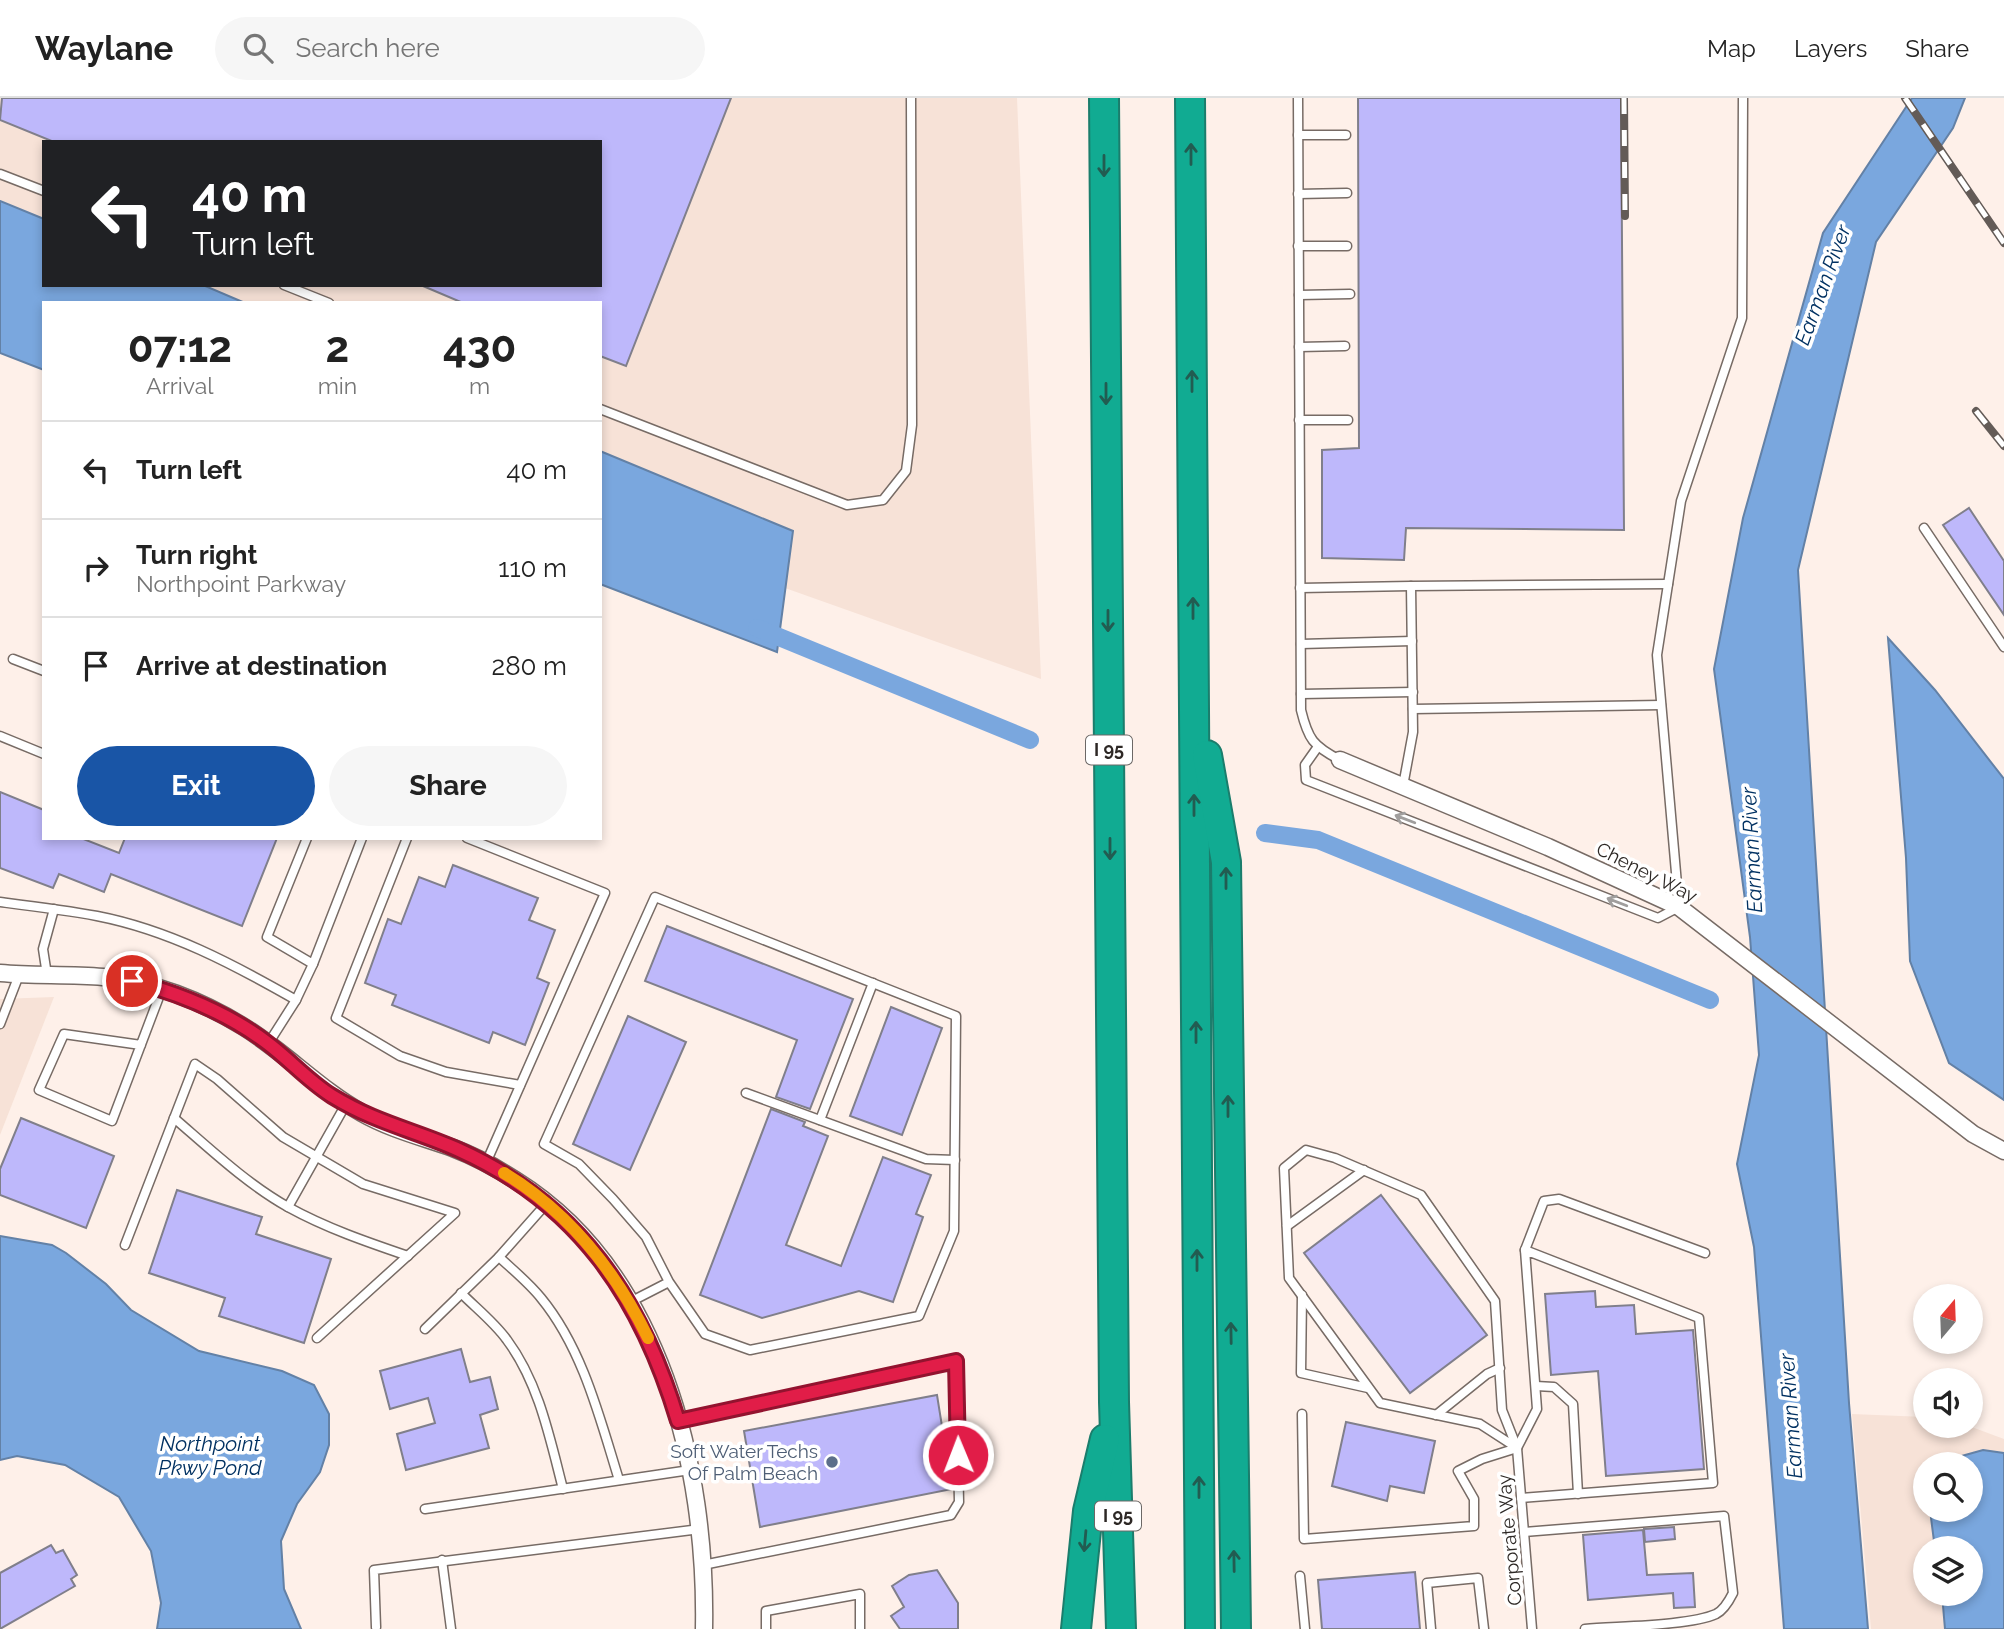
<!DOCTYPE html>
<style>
body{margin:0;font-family:Raleway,sans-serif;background:#f6f6f6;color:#222;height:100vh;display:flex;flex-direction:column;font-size:26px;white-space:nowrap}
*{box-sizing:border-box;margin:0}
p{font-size:23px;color:#767676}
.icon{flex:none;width:38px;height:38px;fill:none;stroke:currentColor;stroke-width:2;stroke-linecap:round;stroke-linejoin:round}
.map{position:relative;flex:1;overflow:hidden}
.details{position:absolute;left:42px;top:203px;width:560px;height:539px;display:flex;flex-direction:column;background:#fff;border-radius:0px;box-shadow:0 4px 10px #0003}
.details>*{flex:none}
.top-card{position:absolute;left:42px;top:42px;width:560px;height:147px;border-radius:0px;box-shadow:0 4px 10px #0003;background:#202124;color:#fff;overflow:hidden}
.needle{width:46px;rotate:19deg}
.fabs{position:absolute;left:1913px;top:1186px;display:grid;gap:14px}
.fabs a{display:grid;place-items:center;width:70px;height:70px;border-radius:50%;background:#fff;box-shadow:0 4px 10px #0003;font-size:35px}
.pin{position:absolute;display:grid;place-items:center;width:60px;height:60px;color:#fff;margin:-30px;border:4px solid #fff;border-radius:50%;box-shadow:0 2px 7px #0007}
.me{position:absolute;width:77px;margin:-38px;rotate:359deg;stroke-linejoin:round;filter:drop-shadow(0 0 5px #0008)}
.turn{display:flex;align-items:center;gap:24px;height:147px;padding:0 35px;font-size:32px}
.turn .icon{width:91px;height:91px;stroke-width:2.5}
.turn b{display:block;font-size:49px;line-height:60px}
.eta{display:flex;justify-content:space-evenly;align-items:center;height:119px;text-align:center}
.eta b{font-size:42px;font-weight:700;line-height:49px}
.action{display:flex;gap:14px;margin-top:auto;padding:14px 35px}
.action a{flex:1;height:80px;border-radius:42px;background:#1955a6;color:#fff;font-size:28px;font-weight:700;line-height:80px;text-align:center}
.action a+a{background:#f6f6f6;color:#222}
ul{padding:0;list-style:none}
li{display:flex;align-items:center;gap:21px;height:98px;padding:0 35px;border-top:2px solid #e0e0e0}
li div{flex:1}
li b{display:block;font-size:26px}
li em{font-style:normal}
header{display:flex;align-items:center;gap:42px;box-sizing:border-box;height:98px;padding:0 35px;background:#fff;border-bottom:2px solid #e0e0e0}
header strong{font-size:33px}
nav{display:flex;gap:38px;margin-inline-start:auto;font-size:24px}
.search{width:490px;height:63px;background:#f6f6f6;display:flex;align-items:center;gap:18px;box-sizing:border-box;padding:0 24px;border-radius:38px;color:#767676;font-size:26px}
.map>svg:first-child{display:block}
.built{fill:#f7e2d7;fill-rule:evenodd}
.water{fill:#7aa7de;stroke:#6381a6;stroke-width:2}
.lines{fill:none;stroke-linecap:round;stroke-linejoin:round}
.canal{stroke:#7aa7de;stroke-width:18}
.building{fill:#beb8fb;stroke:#807f8b;stroke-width:2}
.lane-casing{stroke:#776b65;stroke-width:11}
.street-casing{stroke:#776b65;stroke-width:19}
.highway-casing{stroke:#1b7d6c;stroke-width:32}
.lane{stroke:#fff;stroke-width:8}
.street{stroke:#fff;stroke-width:16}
.highway{stroke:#11ab92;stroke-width:28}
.rail-casing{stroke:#635b57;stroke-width:8}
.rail{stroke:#fff;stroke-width:5;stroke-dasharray:16;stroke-linecap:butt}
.oneway{stroke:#225c51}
.oneway2{stroke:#a09e9d}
.route-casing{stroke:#92132f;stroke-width:18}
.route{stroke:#e11d48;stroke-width:12}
.slow{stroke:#f59e0b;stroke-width:12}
.service-dot{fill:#5c6f8a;stroke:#fff;stroke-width:2.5}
.labels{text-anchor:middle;stroke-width:7;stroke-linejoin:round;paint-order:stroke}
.shield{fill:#fff;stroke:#6c6866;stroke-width:2}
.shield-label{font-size:18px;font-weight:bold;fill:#2d2825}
.street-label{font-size:19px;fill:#2d2825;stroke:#fff}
.service-label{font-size:19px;fill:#4e5e75;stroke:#fff;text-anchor:end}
.water-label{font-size:21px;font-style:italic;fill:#013162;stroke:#fff}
</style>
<header>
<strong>Waylane</strong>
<div class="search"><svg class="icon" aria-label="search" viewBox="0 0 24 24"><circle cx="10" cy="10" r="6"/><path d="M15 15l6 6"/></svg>Search here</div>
<nav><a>Map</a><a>Layers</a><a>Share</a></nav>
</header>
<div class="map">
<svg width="2004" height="1531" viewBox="0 0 2004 1531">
<rect width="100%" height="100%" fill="#fef0e9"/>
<g class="built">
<path d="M0,0H1017L1041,581L785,490L792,433L600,353V205H245L203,187H600V44H44V121L0,103Z"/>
<path d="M54,899L0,1037V901Z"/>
<path d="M1852,1316L1925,1319V1328H1969L2004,1341V1531H1871ZM1925,1367H1970V1412H1925ZM1925,1451H1970V1496H1925Z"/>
</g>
<g class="water">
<path d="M1912,0H1965L1953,30L1876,144L1798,472L1849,1305L1868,1531H1784L1754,1149L1737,1066L1759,957L1750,839L1714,571L1743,420L1823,135Z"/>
<path d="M0,103L44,121V187H203L245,205H44V272L0,255Z"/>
<path d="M600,353L793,433L777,554L600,486Z"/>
<path d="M1888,540L1935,592L2004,681V1002L1949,965L1910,863L1906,760Z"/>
<path d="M0,1138L52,1147L66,1155L106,1186L131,1212L199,1253L282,1273L314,1287L329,1316V1347L320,1374L297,1406L281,1443L284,1491L301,1531H157L161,1505L151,1453L119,1399L65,1367L17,1358L0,1362Z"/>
<path d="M1983,1352L2004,1355V1531H1945L1942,1496H1970V1451H1935L1930,1412H1970V1367H1945L1951,1361Z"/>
</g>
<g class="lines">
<g class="canal">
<path d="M757,530L1030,642"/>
<path d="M1265,735L1318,742L1710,902"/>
</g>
</g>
<g class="building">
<path d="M2,0H731L626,268L600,258V205H463L423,188L600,187V44H54L0,22Z"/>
<path d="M1358,0H1621L1624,432L1406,430L1404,462L1322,460V352L1359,350Z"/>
<path d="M1969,410L2004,463V517L1943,427Z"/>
<path d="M0,694L44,712V740H81L119,755L125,740H277L242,828L111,776L104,794L59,776L53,790L0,770Z"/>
<path d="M453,767L538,800L529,822L555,832L537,880L549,885L525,947L493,934L489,945L392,907L396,897L365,885L388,821L401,826L419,779L445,789Z"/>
<path d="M667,828L853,901L810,1011L776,999L797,942L645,883Z"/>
<path d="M891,909L942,930L902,1037L850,1018Z"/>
<path d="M628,918L686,944L630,1072L573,1046Z"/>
<path d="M771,1011L805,1024L803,1028L828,1038L786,1147L841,1168L883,1059L931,1077L916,1116L923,1119L893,1204L859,1193L762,1220L700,1197Z"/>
<path d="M21,1020L114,1058L86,1130L0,1097V1071Z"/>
<path d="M177,1092L262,1119L256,1136L331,1161L304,1245L219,1218L225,1200L149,1175Z"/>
<path d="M1381,1097L1487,1237L1410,1295L1304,1155Z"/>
<path d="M1595,1193L1596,1209L1634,1207L1636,1236L1693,1232L1704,1371L1606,1378L1598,1273L1551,1277L1545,1196Z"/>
<path d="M461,1251L470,1284L490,1279L498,1311L480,1317L489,1350L406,1372L397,1336L435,1325L428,1300L390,1311L380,1273Z"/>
<path d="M937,1297L952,1391L760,1429L744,1333Z"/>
<path d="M1346,1324L1435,1343L1424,1395L1390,1388L1387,1403L1332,1388Z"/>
<path d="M1674,1429L1675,1441L1645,1444L1644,1431Z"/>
<path d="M1643,1432L1647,1477L1693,1475L1695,1509L1674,1510L1673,1495L1588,1502L1583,1437Z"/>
<path d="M51,1447L56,1455L63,1452L77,1477L71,1481L75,1488L0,1531V1475Z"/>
<path d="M937,1472L958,1505V1531H900L891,1518L904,1509L892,1488L909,1477Z"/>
<path d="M1415,1474L1420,1531H1322L1318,1482Z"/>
</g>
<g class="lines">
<defs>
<g id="lane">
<path d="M1298,0L1301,612C1308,641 1313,648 1340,662"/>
<path d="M1298,37H1346"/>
<path d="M0,76L44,93"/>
<path d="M1298,96L1347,95"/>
<path d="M1298,148H1347"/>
<path d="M284,187L329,205"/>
<path d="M1299,197L1350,196"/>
<path d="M1299,249L1345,248"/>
<path d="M600,311L847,407L883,402L906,373L912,327L911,0"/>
<path d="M1299,322H1348"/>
<path d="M1924,430L2004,549"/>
<path d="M1300,490L1411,488"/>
<path d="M1301,546L1412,543"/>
<path d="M13,561L44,573"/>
<path d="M1301,596L1413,594"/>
<path d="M1413,611L1661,607"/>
<path d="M0,638L44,656"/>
<path d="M1317,650L1305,667L1306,682L1658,820L1679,809L1657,557L1681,403L1742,220L1743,0"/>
<path d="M1403,688L1413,634L1411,488L1668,486"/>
<path d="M307,740L267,839L313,866L362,740"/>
<path d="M407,740L336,920L400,958L446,974L520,987"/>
<path d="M467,740L605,795L486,1065"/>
<path d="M0,804C32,808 65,812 97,818C169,832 233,866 296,902L313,866"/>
<path d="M47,877L43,851L54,811"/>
<path d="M0,926L19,877"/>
<path d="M268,946L296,902"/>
<path d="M141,947L64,936L39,992L112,1023L162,891"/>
<path d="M746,995L926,1061L955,1062"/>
<path d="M174,1020C210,1051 247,1086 288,1109C326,1130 367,1144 408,1158"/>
<path d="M820,1022L873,885"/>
<path d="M1306,1052L1335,1060L1421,1097L1495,1203L1502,1312L1517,1350L1480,1326L1380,1305L1289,1180L1284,1070Z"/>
<path d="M288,1109L346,1006"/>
<path d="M1287,1128L1364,1072"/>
<path d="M125,1147L195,966L217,981L283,1039L363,1086L455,1115L317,1240"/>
<path d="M1525,1152L1544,1103L1559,1101L1705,1155"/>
<path d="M499,1159L546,1106"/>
<path d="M461,1195C476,1210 495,1225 507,1242C539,1285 550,1341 563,1391"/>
<path d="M1302,1197L1301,1275L1368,1290"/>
<path d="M630,1204L669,1184L705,1236L750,1252L919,1218L954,1133L956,918L655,799L544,1046L579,1066L613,1101L646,1139L669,1184"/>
<path d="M425,1231L499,1159C513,1172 529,1185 541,1200C583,1251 600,1321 619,1382"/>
<path d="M1536,1288L1554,1289L1573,1306L1578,1396"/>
<path d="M1302,1316L1304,1441L1474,1428V1401L1458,1373L1482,1361L1517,1350L1537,1311L1525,1152L1699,1220L1713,1385L1521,1400"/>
<path d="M1436,1317L1487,1276L1500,1270"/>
<path d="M678,1323L956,1263L959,1404L951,1417L703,1467"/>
<path d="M1517,1350L1532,1531"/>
<path d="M425,1411L690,1372"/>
<path d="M1524,1434L1724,1418L1733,1495C1729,1503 1724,1512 1716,1516C1689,1528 1617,1528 1585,1531"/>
<path d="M442,1462L451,1531"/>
<path d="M1300,1478L1305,1531"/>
<path d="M376,1529L374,1472L700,1431"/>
<path d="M766,1531V1513L860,1496V1531"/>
<path d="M1431,1531L1427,1485L1478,1480L1484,1531"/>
</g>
<g id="street">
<path d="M1340,662L1548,749L1679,809L1973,1036L2004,1053"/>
<path d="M0,875C34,878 68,876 103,879C152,883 202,903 244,929C286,955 319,991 362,1015C390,1031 422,1039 453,1050C474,1058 495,1069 515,1082C661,1173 707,1370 704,1531"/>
</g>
<g id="highway">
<path d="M1104,0L1114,1304L1121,1531"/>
<path d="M1190,0L1200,1531"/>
<path d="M1207,657L1226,764L1236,1531"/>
<path d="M1076,1531L1088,1413L1105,1341"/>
</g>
</defs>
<use href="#lane" class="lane-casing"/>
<use href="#street" class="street-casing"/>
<use href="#highway" class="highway-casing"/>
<use href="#lane" class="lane"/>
<use href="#street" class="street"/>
<use href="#highway" class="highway"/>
<defs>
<g id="rail">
<path d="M1624,0L1625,118"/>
<path d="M1905,0L2004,145"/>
<path d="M1976,313L2004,348"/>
</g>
</defs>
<use href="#rail" class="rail-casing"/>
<use href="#rail" class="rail"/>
</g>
<defs><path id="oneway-shaft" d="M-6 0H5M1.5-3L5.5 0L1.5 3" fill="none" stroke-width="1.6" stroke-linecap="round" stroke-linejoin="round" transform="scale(1.75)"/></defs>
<g class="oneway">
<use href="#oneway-shaft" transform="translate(1191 56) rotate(-90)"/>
<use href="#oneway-shaft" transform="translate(1104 68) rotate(90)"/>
<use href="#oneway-shaft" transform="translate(1192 283) rotate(-90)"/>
<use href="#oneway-shaft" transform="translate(1106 296) rotate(90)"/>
<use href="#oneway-shaft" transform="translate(1193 510) rotate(-90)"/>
<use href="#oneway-shaft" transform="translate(1108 523) rotate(90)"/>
<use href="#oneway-shaft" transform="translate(1194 707) rotate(-90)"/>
<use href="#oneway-shaft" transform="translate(1110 751) rotate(90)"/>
<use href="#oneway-shaft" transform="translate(1226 780) rotate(-90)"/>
<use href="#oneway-shaft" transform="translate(1196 934) rotate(-90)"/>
<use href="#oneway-shaft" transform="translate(1228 1008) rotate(-90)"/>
<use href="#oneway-shaft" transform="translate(1197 1162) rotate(-90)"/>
<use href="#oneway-shaft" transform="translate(1231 1235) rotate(-91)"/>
<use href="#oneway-shaft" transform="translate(1199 1389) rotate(-90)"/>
<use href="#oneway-shaft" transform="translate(1085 1443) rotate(95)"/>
<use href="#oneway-shaft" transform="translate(1234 1463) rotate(-91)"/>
</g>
<g class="oneway2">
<use href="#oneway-shaft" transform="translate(1405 721) rotate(-159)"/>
<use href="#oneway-shaft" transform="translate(1617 804) rotate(-159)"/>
</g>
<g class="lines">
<defs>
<path id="route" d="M132,883C181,896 226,914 266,944C289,961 308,983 332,998C376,1025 414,1032 459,1052C579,1106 641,1200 678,1323L956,1263L958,1357"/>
</defs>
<use href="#route" class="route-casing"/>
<use href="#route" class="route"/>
<path class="slow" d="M504,1075C570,1115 615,1172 648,1240"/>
</g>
<circle class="service-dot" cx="832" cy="1364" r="7"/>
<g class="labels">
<g class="shield">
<rect x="1086" y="637.5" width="46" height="29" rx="5"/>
<rect x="1095" y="1403.5" width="46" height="29" rx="5"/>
</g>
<g class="shield-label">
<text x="1109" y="658">I 95</text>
<text x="1118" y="1424">I 95</text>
</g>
<g class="street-label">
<text transform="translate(1647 774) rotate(27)" y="7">Cheney Way</text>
<text transform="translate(1509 1442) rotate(-95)" y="7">Corporate Way</text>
</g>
<g class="service-label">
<text x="818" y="1360">Soft Water Techs<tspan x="818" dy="22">Of Palm Beach</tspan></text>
</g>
<g class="water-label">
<text transform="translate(1823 187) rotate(-70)" y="7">Earman River</text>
<text transform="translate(1752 752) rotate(-93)" y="7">Earman River</text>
<text transform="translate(1791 1318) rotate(-94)" y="7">Earman River</text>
<text x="210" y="1353">Northpoint<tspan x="210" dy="24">Pkwy Pond</tspan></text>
</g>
</g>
</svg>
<div class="fabs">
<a><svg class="needle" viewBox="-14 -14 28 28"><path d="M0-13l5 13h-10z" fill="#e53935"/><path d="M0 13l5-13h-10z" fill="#767676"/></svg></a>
<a><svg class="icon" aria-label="sound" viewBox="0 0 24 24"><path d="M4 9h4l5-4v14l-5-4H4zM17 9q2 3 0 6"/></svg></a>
<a><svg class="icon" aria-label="search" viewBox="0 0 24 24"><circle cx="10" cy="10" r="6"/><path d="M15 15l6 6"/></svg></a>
<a><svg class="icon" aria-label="layers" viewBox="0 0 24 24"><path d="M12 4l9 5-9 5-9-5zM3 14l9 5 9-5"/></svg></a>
</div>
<div class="pin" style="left:132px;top:883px;background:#d93025"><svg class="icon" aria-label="arrive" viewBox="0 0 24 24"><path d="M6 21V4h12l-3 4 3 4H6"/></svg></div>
<svg class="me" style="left:958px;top:1357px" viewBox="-20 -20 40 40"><circle r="17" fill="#e11d48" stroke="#fff" stroke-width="3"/><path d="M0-11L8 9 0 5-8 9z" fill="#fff"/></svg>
<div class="top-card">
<div class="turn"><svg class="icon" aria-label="left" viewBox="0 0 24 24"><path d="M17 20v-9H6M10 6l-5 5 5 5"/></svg><div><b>40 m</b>Turn left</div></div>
</div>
<section class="details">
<div class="eta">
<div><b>07:12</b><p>Arrival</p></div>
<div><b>2</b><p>min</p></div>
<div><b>430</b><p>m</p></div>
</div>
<ul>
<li><svg class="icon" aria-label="left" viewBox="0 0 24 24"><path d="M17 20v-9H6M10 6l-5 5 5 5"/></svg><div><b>Turn left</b></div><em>40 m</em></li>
<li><svg class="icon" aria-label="right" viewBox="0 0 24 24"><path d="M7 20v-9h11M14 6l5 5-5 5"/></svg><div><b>Turn right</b><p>Northpoint Parkway</p></div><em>110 m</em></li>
<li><svg class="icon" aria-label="arrive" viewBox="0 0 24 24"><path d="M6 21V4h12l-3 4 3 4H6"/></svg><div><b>Arrive at destination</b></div><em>280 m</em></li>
</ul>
<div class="action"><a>Exit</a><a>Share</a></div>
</section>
</div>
